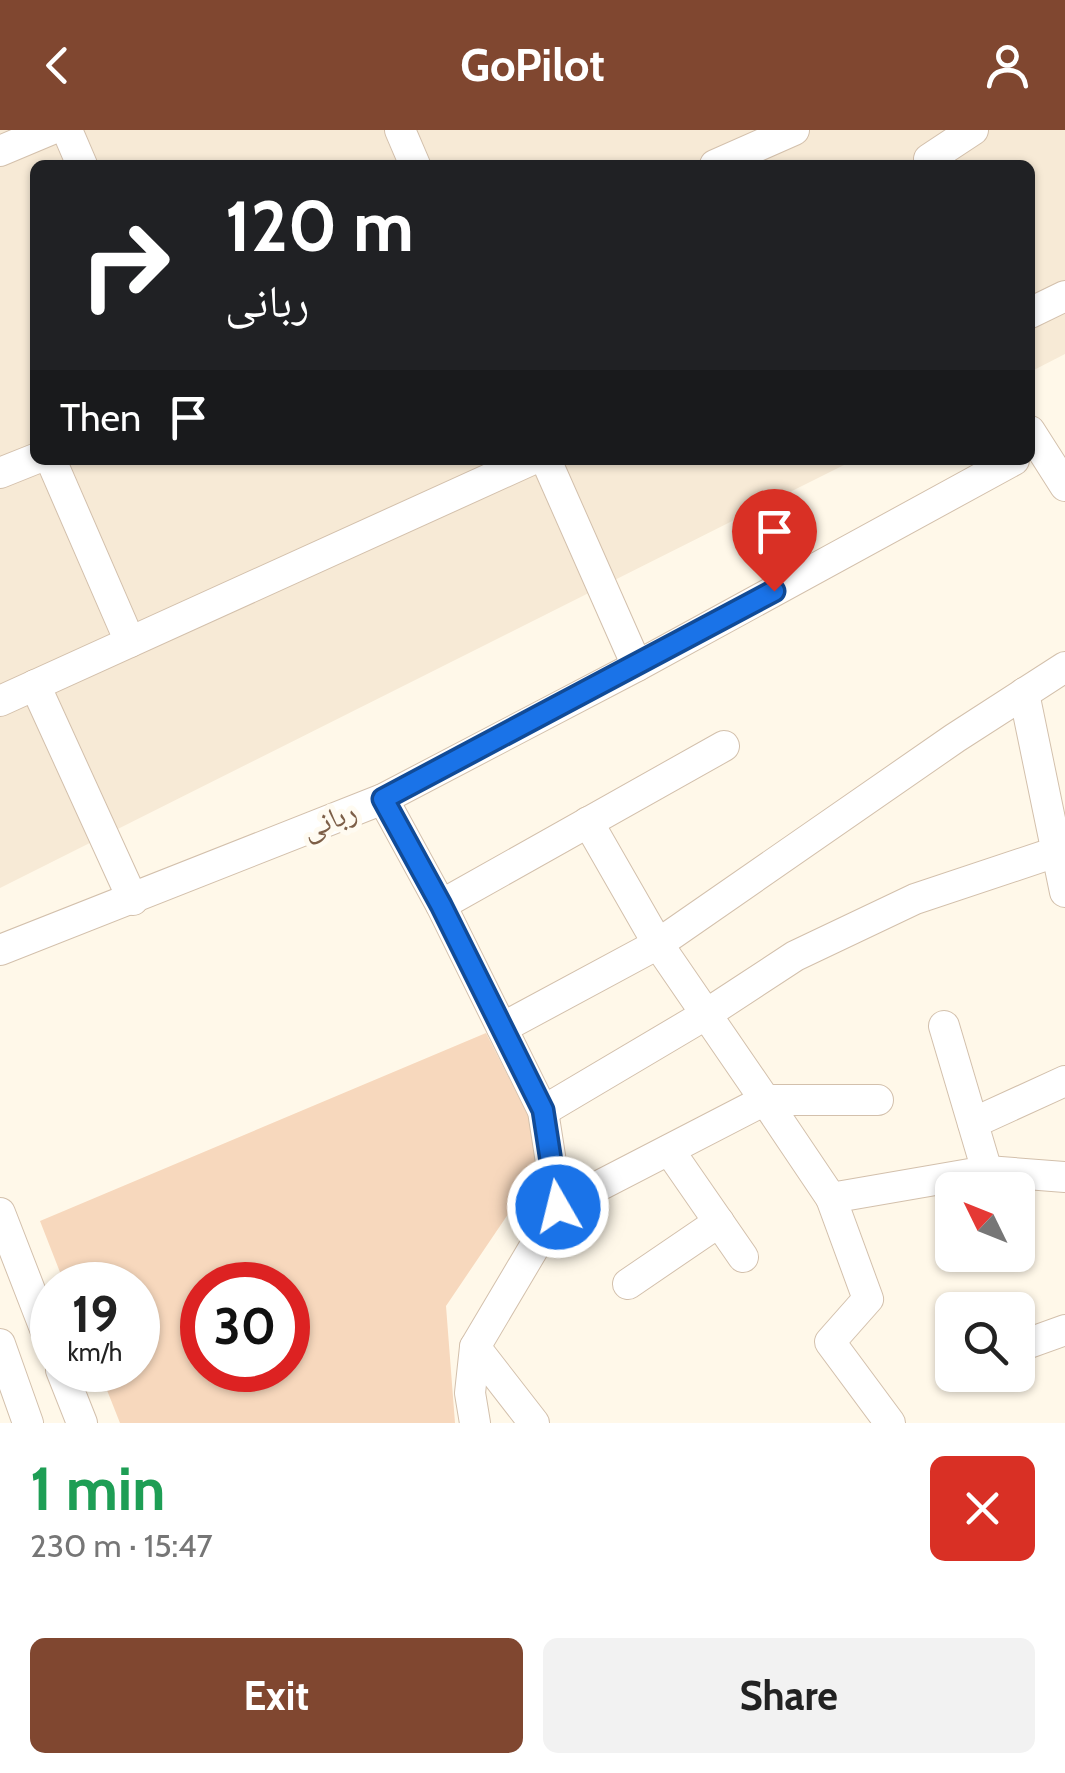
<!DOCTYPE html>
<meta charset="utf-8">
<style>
body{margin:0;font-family:Cabin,"Noto Naskh Arabic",sans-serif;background:#f2f2f2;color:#222;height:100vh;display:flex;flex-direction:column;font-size:38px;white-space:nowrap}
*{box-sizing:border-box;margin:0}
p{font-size:32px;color:#767676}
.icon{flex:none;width:55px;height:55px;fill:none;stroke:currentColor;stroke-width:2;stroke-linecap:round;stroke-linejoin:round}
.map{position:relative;height:1293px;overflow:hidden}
.details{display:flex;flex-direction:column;background:#fff;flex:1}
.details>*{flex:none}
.banner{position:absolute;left:30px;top:30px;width:1005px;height:305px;border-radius:15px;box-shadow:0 2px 8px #0004;background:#202124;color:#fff;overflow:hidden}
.needle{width:65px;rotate:313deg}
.buttons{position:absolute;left:935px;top:1042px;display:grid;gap:20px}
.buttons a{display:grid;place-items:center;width:100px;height:100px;border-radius:15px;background:#fff;box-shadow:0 2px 8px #0004;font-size:50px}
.speed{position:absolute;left:30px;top:1132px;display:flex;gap:20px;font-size:50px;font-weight:700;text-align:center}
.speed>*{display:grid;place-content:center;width:130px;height:130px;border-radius:50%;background:#fff;box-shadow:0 2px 8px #0004;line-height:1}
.speed small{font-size:25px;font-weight:400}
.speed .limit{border:15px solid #d22;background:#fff;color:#111}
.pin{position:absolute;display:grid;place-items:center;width:85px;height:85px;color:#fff;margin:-102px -42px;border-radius:50% 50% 50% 0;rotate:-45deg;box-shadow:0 0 10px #0007}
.pin .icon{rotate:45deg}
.me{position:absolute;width:110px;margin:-55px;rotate:352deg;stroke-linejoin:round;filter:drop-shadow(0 0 8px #0008)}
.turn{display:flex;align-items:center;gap:35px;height:210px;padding:0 30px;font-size:45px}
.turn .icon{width:130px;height:130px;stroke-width:2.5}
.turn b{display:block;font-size:70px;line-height:85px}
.then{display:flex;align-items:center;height:95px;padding:0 30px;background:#0003;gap:20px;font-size:38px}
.round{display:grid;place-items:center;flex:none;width:105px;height:105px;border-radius:15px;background:#f2f2f2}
.headline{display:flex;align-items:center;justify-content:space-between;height:170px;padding:0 30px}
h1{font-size:60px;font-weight:700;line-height:75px;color:#1e9e55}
.button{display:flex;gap:20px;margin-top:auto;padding:20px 30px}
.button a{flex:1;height:115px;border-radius:15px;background:#804730;color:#fff;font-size:40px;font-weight:700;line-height:115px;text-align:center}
.button a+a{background:#f2f2f2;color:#222}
header{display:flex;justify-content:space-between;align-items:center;height:130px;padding:0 30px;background:#804730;color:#fff;font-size:45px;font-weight:700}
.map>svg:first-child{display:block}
.residential{fill:#f7ead6}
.building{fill:#f7d8bd;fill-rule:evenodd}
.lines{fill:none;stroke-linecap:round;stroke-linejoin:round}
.minor-casing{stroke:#d3c0ac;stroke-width:32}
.minor{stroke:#fff;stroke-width:30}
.route-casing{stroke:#114b97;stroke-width:25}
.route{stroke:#1a73e8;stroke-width:18}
.labels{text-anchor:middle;stroke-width:10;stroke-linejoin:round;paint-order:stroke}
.street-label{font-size:30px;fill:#7d5f48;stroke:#fffbf1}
</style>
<header><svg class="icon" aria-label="back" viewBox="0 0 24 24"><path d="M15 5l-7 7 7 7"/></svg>GoPilot<svg class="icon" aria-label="person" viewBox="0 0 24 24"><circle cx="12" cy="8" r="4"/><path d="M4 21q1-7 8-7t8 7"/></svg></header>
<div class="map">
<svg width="1065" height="1293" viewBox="0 0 1065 1293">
<rect width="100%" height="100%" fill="#fff8e9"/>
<path class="residential" d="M0,0H1065V224L1030,242V35H35V330H854L0,758Z"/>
<path class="building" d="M486,903L548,1025L446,1176L455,1293H120L99,1240H138V1155H65L40,1091ZM202,1155H288V1240H202Z"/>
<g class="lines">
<defs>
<g id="minor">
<path d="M67,0L82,35"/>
<path d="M400,0L415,35"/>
<path d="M0,21L50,0"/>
<path d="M929,29L973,0"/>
<path d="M715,35L794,0"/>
<path d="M1030,183L1065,166"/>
<path d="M1030,301L1065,356"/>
<path d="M51,330L130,512"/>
<path d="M546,330L637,536"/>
<path d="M0,343L35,329"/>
<path d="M35,555L133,770"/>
<path d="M1024,563L1065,762"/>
<path d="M0,571L531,330"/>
<path d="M383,669L441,775L543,981L558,1077L475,1217L470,1263L475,1293"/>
<path d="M588,692L658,814L765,970H878"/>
<path d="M441,775L724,616"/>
<path d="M0,820L383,669L637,536L1014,330"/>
<path d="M944,896L987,1041"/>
<path d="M502,898L658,814L955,608L1065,537"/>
<path d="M543,981L705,885L795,826L915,769L1065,719"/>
<path d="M973,993L1065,951"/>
<path d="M669,1020L743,1127"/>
<path d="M831,1068L868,1169L830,1212L890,1293"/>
<path d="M558,1077L765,970L831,1068L987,1041L1065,1047"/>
<path d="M0,1083L52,1217"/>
<path d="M628,1154L719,1092"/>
<path d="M0,1214L28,1293"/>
<path d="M475,1217L534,1293"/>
<path d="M1018,1217L1065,1200"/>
<path d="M61,1240L82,1293"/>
</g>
</defs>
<use href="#minor" class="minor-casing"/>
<use href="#minor" class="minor"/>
</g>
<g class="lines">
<defs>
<path id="route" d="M558,1077L543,980L441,775L383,669L774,461"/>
</defs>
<use href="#route" class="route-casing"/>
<use href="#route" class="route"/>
</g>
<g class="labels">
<g class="street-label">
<text transform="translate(329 690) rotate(-22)" y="10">ربانی</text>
</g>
</g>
</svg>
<div class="buttons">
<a><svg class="needle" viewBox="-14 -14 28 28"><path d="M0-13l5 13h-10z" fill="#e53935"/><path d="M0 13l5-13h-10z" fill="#767676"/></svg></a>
<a><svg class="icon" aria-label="search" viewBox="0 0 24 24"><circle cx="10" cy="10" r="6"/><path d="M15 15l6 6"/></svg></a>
</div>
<div class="speed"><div>19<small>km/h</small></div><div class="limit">30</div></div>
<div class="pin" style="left:774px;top:461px;background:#d93025"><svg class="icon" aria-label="arrive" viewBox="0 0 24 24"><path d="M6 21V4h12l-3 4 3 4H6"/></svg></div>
<svg class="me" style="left:558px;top:1077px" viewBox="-20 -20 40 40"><circle r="17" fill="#1a73e8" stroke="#fff" stroke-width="3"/><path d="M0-11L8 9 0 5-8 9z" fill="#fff"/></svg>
<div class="banner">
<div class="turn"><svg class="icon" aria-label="right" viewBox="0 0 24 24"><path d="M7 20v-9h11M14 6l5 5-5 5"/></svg><div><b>120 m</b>ربانی</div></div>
<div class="then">Then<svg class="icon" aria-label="arrive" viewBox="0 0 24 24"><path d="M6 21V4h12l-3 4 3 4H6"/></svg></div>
</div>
</div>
<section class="details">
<div class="headline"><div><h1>1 min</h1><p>230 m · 15:47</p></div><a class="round" style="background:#d93025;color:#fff"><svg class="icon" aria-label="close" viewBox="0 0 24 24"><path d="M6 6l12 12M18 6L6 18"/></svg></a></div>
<div class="button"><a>Exit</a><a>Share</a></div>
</section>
